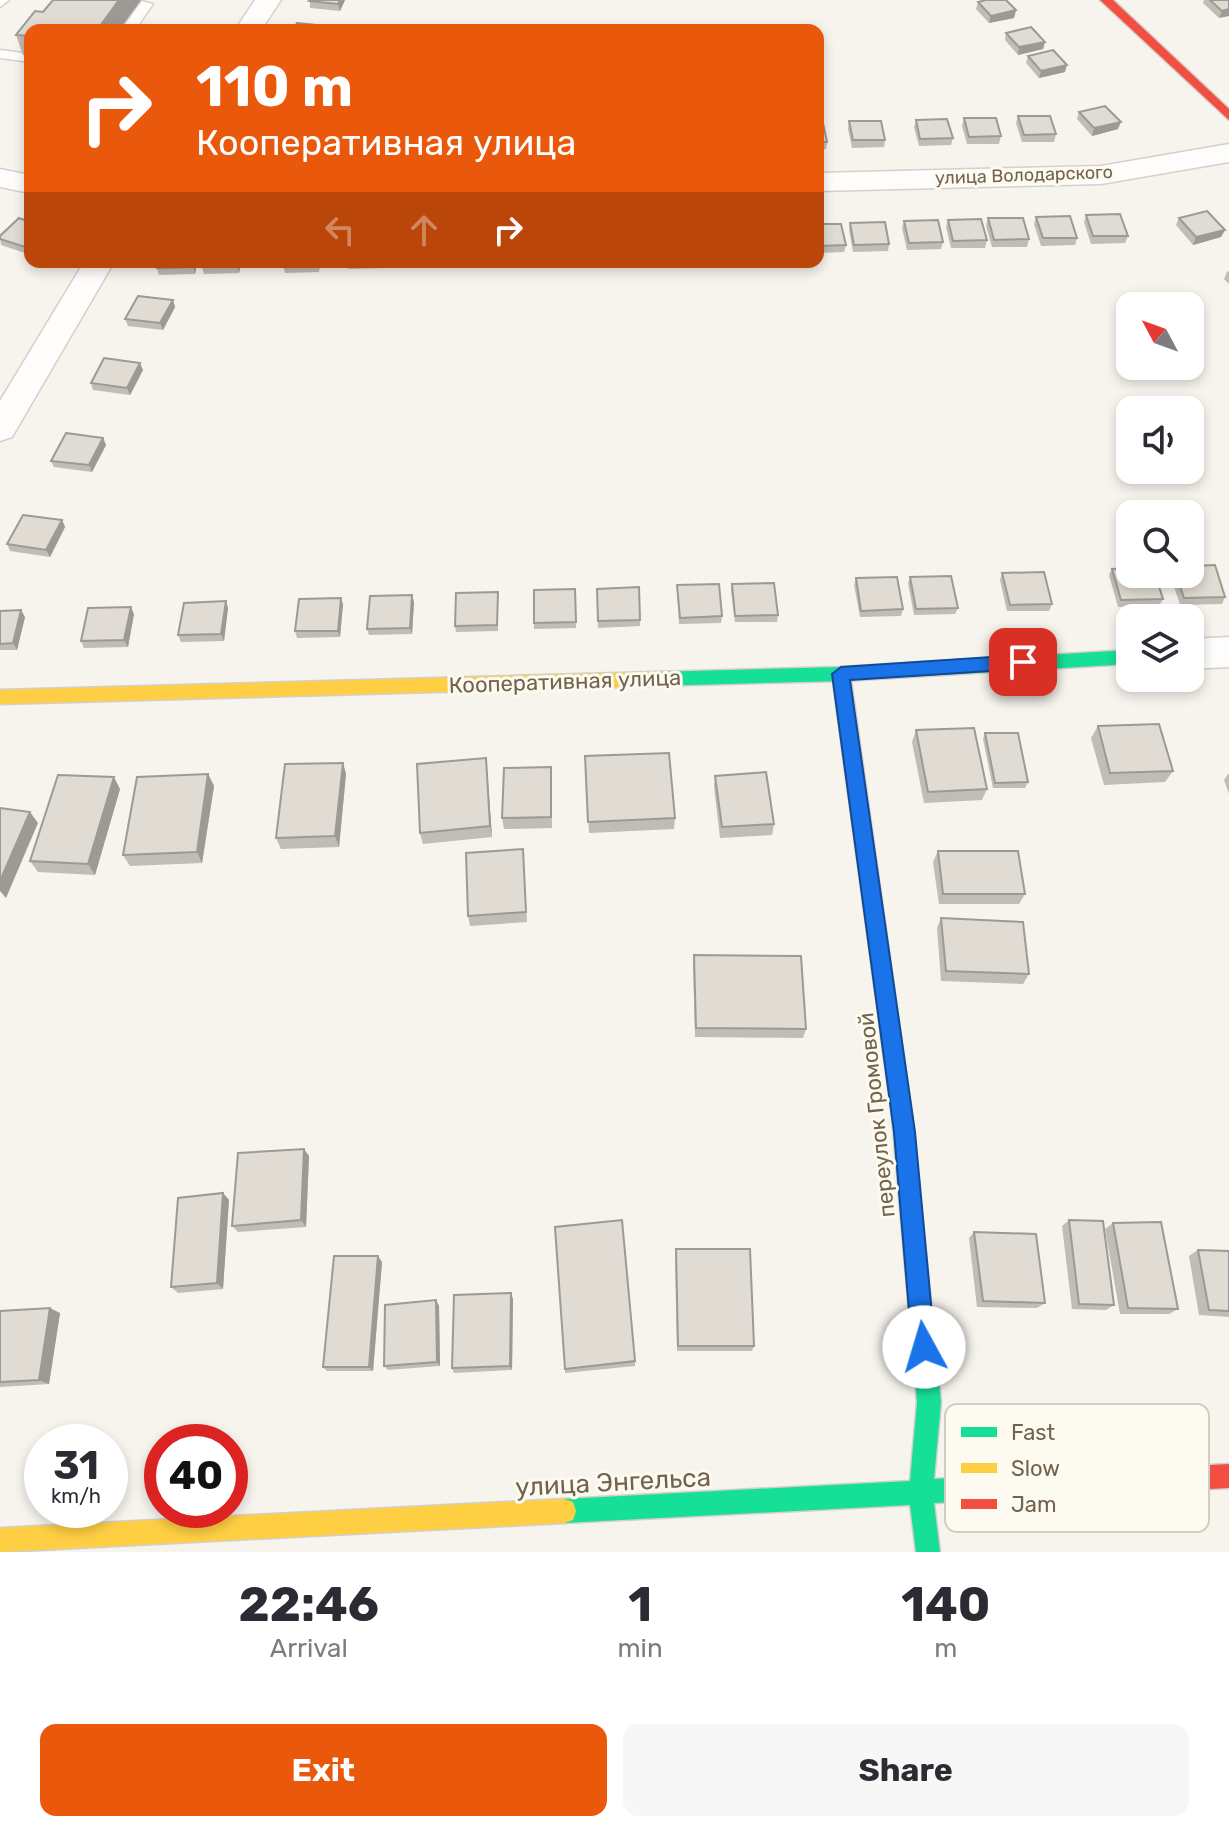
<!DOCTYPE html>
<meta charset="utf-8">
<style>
body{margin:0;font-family:Rubik,sans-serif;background:#f7f7f7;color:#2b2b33;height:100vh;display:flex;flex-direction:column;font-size:30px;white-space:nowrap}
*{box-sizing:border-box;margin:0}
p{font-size:26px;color:#7c7c81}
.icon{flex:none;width:44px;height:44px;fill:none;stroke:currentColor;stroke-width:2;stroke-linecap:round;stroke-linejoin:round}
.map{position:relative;height:1552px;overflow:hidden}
.details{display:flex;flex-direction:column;background:#fff;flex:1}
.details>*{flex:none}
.banner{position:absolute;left:24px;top:24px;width:800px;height:244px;border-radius:16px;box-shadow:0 4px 12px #0003;background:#ea580c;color:#fff;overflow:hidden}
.needle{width:52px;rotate:311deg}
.controls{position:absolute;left:1116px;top:292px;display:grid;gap:16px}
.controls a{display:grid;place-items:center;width:88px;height:88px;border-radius:16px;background:#fff;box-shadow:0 4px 12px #0003;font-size:40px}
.speed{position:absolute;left:24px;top:1424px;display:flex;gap:16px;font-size:40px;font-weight:700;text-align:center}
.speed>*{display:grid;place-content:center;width:104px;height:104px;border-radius:50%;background:#fff;box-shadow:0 4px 12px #0003;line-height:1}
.speed small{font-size:20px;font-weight:400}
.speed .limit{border:12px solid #d22;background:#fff;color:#111}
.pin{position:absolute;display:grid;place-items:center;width:68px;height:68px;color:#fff;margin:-34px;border-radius:16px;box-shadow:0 4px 12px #0006}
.me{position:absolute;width:88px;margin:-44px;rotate:354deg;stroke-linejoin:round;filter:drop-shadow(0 0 6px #0008)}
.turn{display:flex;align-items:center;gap:28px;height:168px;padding:0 40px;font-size:36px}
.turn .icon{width:104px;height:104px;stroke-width:2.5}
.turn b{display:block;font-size:56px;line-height:68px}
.lanes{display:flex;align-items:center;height:76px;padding:0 40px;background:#0003;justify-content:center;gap:40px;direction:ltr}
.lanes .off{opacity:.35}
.eta{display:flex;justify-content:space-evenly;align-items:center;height:136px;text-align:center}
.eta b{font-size:48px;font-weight:700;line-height:56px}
.cta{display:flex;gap:16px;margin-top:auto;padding:16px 40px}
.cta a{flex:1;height:92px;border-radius:16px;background:#ea580c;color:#fff;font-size:32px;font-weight:700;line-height:92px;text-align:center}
.cta a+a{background:#f7f7f7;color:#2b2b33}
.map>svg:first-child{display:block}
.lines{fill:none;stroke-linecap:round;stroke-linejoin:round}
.lane-casing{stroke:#d4d0ca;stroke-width:3}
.street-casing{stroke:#d4d0ca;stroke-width:3}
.fast-casing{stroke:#d4d0c9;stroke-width:3}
.slow-casing{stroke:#d4d0c9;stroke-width:3}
.jam-casing{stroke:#d4d0c9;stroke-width:3}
.lane{fill:#fefdfc;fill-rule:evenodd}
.street{fill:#fefdfc;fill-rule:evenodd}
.fast{fill:#16e098;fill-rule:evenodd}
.slow{fill:#ffcf43;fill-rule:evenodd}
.jam{fill:#f24e42;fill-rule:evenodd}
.wall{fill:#c1bcb5}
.shaded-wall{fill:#9d9994}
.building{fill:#e0dbd3;stroke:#9d9994;stroke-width:2}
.route{fill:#1a73e8;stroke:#114b97;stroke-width:2}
.labels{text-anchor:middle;stroke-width:6;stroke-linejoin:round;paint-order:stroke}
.far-street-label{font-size:18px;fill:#726350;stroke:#fdfbef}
.street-label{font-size:22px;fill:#726350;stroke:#fdfbef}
.near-street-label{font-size:26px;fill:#726350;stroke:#fdfbef}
.key{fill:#fdfbef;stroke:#d3cdbf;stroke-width:2}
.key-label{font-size:22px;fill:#726350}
</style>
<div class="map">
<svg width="1229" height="1552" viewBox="0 0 1229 1552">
<rect width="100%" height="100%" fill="#f6f4ed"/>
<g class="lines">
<defs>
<g id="lane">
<path d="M0,0H9L0,7Z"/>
<path d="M142,1L153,4L135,30H121Z"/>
<path d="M0,50L30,54V62L0,58Z"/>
</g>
<g id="street">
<path d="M255,0H281L261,30H235Z"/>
<path d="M1229,144V162L1101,184L818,191V173L1101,166Z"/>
<path d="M0,169L30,175V193L0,187Z"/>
<path d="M84,262H114L12,437L0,441V401Z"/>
<path d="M1229,637V667L1190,669V639Z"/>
</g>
<g id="fast">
<path d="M1130,650V664L841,681L655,686L646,679L655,672L841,667Z"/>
<path d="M902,1106L909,1109L912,1116L941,1402L934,1479L1034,1474L1042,1478L1046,1486L1042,1494L1034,1498L934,1503L940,1552H916L910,1505L564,1523L555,1520L552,1511L555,1502L564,1499L910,1481L917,1402L892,1116L895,1109Z"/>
</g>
<g id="slow">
<path d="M841,667L850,674L912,1116L909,1123L902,1126L895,1123L892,1116L832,674Z"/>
<path d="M655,672L664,679L655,686L0,704V690Z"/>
<path d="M564,1499L573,1502L576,1511L573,1520L564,1523L0,1552V1528Z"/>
</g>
<g id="jam">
<path d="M1100,0H1113L1229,109V120Z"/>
<path d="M1229,1464V1488L1034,1498L1026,1494L1022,1486L1026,1478L1034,1474Z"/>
</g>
</defs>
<use href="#lane" class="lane-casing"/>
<use href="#street" class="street-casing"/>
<use href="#fast" class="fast-casing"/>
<use href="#slow" class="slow-casing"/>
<use href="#jam" class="jam-casing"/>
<use href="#lane" class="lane"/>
<use href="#street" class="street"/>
<use href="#fast" class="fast"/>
<use href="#slow" class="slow"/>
<use href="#jam" class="jam"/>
</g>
<g class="wall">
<path d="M53,0H141L119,30H30V56L23,55L16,35L43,12Z"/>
<path d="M310,0H345L340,11L310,8Z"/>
<path d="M1204,0H1229L1219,18L1203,3Z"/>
<path d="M978,2L1016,10L1014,18L989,23L976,9Z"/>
<path d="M1006,33L1045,42L1043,49L1018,55L1005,40Z"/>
<path d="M1028,56L1065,72L1039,78L1026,63Z"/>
<path d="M1079,112L1118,129L1092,136L1077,119Z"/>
<path d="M1018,116L1056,134L1054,142H1022L1016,123Z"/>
<path d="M964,118L1001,136L999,144H967L962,126Z"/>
<path d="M916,120L953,138L951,145L919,146L914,127Z"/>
<path d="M849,121L885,140L884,147L852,148L848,129Z"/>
<path d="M818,123L827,142L826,149L818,150Z"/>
<path d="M1086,215L1128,236L1125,243L1091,244L1084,222Z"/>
<path d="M1036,217L1077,238L1075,245L1041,246L1034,224Z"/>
<path d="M988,218L1029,239L1027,247H992L986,226Z"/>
<path d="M1179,218L1225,230L1221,237L1193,245L1176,225Z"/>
<path d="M948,220L987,240L985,248H951L946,227Z"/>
<path d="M904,221L943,242L941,249L907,250L902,228Z"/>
<path d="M30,222V252L28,254L1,245L0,236Z"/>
<path d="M850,223L889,244L888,251L853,252L849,230Z"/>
<path d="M818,224L846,245L844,252L818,253Z"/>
<path d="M158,262H197L195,274L159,275L157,268Z"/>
<path d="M241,262L239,273L204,274L202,267Z"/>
<path d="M321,262L319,272L285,273L283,266Z"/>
<path d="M346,262H383L382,268L348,269Z"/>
<path d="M409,262H445V266L410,267Z"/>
<path d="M461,262H496V264L461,265Z"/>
<path d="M1229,271V284L1224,279L1227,272Z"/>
<path d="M173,300L175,307L163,330L128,326L125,319Z"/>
<path d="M143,370L130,395L93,390L91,383Z"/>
<path d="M103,438L106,445L92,472L54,467L51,461Z"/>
<path d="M62,520L65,527L50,557L10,551L7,544Z"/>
<path d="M1112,569L1163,599L1159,606L1118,607L1109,575Z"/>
<path d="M1002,573L1052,604L1049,611H1007L1000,580Z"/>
<path d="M1170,574H1190L1225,597L1222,604L1180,605Z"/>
<path d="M910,577L958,608L955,614L914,615L908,583Z"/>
<path d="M856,578L903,609L901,616L860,617L854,585Z"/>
<path d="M732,584L778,615L777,622H735L731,590Z"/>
<path d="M677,585L722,616L721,623L679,624Z"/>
<path d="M639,587L640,626L598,628L597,589Z"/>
<path d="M575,589L576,628L534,629V623Z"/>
<path d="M498,592V631L456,632L455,626Z"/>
<path d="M414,602L412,634L369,635L367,629Z"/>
<path d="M343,604L340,637L297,638L295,631Z"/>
<path d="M228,608L224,641L181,642L178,635Z"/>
<path d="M0,611L25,617L17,650H0Z"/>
<path d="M134,614L128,647L84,648L81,641Z"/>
<path d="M1098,726L1173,771L1165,782L1104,785L1091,738Z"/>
<path d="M916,730L987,789L982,800L924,803L912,742Z"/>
<path d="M985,733L1028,782L1025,788H993L983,739Z"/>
<path d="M585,756L675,818L674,829L589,833Z"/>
<path d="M486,758L492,837L423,844L420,833Z"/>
<path d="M343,763L346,774L339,847L281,849L276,838Z"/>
<path d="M551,767L552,828L504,829L502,818Z"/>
<path d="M1229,773V794L1224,780Z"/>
<path d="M208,774L214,786L202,863L130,866L123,855Z"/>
<path d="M715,776L774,824L772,835L720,838L714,787Z"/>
<path d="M120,789L95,875L38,872L30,861Z"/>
<path d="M523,849L527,922L470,926L468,916Z"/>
<path d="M938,851L1025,894L1019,904H939L933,862Z"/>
<path d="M941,918L1029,974L1023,984L941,981L937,928Z"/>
<path d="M694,955L806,1029L803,1038L695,1037L693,965Z"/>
<path d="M309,1156L306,1227L238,1232L232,1226Z"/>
<path d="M223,1193L229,1200L223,1289L178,1293L171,1287Z"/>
<path d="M1069,1220L1114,1305L1106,1310L1072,1309L1062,1226Z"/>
<path d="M1113,1223L1178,1309L1169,1314H1120L1105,1229Z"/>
<path d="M974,1232L1045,1303L1037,1308L977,1307L969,1238Z"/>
<path d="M676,1249L754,1346L752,1351H677L675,1255Z"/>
<path d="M1198,1250L1229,1251V1317L1199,1315L1189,1256Z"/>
<path d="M382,1262L373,1371H327L323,1367Z"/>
<path d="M513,1299L512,1370L454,1373L452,1368Z"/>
<path d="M436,1300L439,1306L440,1366L388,1370L384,1366Z"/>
<path d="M0,1311L60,1313L49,1384L0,1387Z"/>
<path d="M635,1361V1366L565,1373V1369Z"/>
</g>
<g class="shaded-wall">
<path d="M119,0H141L119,30H97Z"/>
<path d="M340,0H345L340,11L338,4Z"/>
<path d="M1229,9V16L1219,18L1222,11Z"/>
<path d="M1016,10L1014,18L989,23L991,16Z"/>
<path d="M1045,42L1043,49L1018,55L1019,47Z"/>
<path d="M1067,65L1065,72L1039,78L1041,71Z"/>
<path d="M1121,122L1118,129L1092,136L1094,128Z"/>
<path d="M1225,230L1221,237L1193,245L1196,237Z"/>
<path d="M30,243V252L28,254L25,247Z"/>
<path d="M194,262H197L195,274L193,267Z"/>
<path d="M238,262H241L239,273L237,266Z"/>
<path d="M173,300L175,307L163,330L160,323Z"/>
<path d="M140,363L143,370L130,395L127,388Z"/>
<path d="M103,438L106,445L92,472L89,465Z"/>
<path d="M62,520L65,527L50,557L46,550Z"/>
<path d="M412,595L414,602L412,634L410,628Z"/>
<path d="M341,598L343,604L340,637L338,631Z"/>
<path d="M226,601L228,608L224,641L221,634Z"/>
<path d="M131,607L134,614L128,647L124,640Z"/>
<path d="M21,610L25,617L17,650L13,643Z"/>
<path d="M486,758L487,769L492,837L490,826Z"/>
<path d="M343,763L346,774L339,847L335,836Z"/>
<path d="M208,774L214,786L202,863L197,852Z"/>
<path d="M114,777L120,789L95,875L88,864Z"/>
<path d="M30,812L38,823L6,898L0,891V881Z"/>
<path d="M304,1149L309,1156L306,1227L301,1220Z"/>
<path d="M223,1193L229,1200L223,1289L217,1283Z"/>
<path d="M378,1256L382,1262L373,1371L369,1367Z"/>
<path d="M511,1293L513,1299L512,1370L510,1366Z"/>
<path d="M436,1300L439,1306L440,1366L437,1362Z"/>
<path d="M50,1308L60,1313L49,1384L39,1380Z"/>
</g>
<g class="building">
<path d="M53,0H119L97,30H30V36L16,35L35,11L43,12Z"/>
<path d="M310,0H340L338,4L309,1Z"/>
<path d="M986,0H1006L1016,10L991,16L978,2Z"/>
<path d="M1210,0H1229V9L1222,11Z"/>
<path d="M297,23L327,26L324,30H293Z"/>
<path d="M1031,27L1045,42L1019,47L1006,33Z"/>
<path d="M1053,50L1067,65L1041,71L1028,56Z"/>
<path d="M1105,106L1121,122L1094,128L1079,112Z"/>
<path d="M1018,116H1050L1056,134L1024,135Z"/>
<path d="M964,118H996L1001,136L969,137Z"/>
<path d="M947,119L953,138L920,139L916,120Z"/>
<path d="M849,121H881L885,140H853Z"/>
<path d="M818,123H823L827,142H818Z"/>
<path d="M1207,211L1225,230L1196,237L1179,218Z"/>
<path d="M1120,214L1128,236H1093L1086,215Z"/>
<path d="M1070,216L1077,238H1043L1036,217Z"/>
<path d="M19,218L30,222V243L25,247L0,239V236Z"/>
<path d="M988,218H1023L1029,239L994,240Z"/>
<path d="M981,219L987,240L953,241L948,220Z"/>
<path d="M938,220L943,242L909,243L904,221Z"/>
<path d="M885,222L889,244L854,245L850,223Z"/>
<path d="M818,224H841L846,245L818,246Z"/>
<path d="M158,262H194L193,267L157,268Z"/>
<path d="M203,262H238L237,266L202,267Z"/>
<path d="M283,262H318V265L283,266Z"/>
<path d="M138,296L173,300L160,323L125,319Z"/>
<path d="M104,358L140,363L127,388L91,383Z"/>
<path d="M66,433L103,438L89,465L51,461Z"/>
<path d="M23,515L62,520L46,550L7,544Z"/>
<path d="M1215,565L1225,597L1184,598L1176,574H1190V566Z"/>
<path d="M1130,568V574H1155L1163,599L1121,600L1112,569Z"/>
<path d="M1044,572L1052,604L1010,605L1002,573Z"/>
<path d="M951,576L958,608L916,609L910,577Z"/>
<path d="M897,577L903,609L861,611L856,578Z"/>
<path d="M774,583L778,615L735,616L732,584Z"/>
<path d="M719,584L722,616L680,618L677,585Z"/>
<path d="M639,587L640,620L598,621L597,589Z"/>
<path d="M575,589L576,622L534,623V590Z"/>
<path d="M498,592L497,625L455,626L456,593Z"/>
<path d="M412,595L410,628L367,629L370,596Z"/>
<path d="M341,598L338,631H295L299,599Z"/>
<path d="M226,601L221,634L178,635L184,603Z"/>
<path d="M131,607L124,640L81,641L88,608Z"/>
<path d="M21,610L13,643L0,644V611Z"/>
<path d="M1159,724L1173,771L1110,773L1098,726Z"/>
<path d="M974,728L987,789L928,792L916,730Z"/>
<path d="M985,733H1018L1028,782L995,783Z"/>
<path d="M669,753L675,818L588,822L585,756Z"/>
<path d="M486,758L490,826L420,833L417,764Z"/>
<path d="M343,763L335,836L276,838L285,764Z"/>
<path d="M551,767V817L502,818L504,768Z"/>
<path d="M766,772L774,824L722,827L715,776Z"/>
<path d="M208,774L197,852L123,855L137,777Z"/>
<path d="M58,775L114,777L88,864L30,861Z"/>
<path d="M0,808L30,812L0,881Z"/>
<path d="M523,849L526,912L468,916L466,853Z"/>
<path d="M938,851H1018L1025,894H943Z"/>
<path d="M941,918L1023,922L1029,974L946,971Z"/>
<path d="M694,955L801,956L806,1029L696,1028Z"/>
<path d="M304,1149L301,1220L232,1226L238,1153Z"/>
<path d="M223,1193L217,1283L171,1287L178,1198Z"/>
<path d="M622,1220L635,1361L565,1369L555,1227Z"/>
<path d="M1069,1220L1103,1221L1114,1305L1079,1304Z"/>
<path d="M1161,1222L1178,1309L1128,1308L1113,1223Z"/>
<path d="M974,1232L1036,1234L1045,1303L983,1301Z"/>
<path d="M676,1249H750L754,1346H678Z"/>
<path d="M1198,1250L1229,1251V1311L1209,1310Z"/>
<path d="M334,1256H378L369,1367H323Z"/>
<path d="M511,1293L510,1366L452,1368L454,1295Z"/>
<path d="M436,1300L437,1362L384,1366L385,1305Z"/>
<path d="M50,1308L39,1380L0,1382V1311Z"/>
</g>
<path class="route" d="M1023,655L1032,662L1023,669L850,680L915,1132L935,1347L932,1355L924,1358L915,1355L912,1347L894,1132L832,674L841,667Z"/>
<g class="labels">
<g class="far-street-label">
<text transform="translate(1024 175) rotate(-2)" y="6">улица Володарского</text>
</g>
<g class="street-label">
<text transform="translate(565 681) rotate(-2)" y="8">Кооперативная улица</text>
<text transform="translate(876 1115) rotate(-96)" y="8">переулок Громовой</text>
</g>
<g class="near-street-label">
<text transform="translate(613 1482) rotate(-3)" y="9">улица Энгельса</text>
</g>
</g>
<rect x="945" y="1404" width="264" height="128" rx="12" class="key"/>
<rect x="961" y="1427" width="36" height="10" fill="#16e098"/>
<rect x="961" y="1463" width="36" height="10" fill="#ffcf43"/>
<rect x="961" y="1499" width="36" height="10" fill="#f24e42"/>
<g class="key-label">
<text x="1011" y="1440">Fast</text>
<text x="1011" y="1476">Slow</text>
<text x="1011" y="1512">Jam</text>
</g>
</svg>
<div class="controls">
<a><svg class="needle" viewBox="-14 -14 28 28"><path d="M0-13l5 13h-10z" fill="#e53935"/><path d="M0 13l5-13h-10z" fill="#7c7c81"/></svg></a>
<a><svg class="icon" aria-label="sound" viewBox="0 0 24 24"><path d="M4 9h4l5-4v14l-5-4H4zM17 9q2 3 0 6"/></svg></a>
<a><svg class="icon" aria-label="search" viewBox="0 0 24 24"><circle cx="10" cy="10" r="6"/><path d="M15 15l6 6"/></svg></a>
<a><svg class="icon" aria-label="layers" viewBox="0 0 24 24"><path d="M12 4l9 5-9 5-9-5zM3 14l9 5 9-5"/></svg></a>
</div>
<div class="speed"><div>31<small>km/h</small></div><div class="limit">40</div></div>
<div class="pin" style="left:1023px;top:662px;background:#d93025"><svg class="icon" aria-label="arrive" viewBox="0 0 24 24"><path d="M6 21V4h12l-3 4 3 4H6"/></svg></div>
<svg class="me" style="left:924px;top:1347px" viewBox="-20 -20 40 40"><circle r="19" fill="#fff"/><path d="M0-13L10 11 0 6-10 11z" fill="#1a73e8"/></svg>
<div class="banner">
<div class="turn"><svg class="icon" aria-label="right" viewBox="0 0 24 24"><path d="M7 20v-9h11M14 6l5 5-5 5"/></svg><div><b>110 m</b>Кооперативная улица</div></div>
<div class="lanes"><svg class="icon off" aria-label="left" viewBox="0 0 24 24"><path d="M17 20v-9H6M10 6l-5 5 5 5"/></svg><svg class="icon off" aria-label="ahead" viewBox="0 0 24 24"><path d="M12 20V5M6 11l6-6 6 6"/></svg><svg class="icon" aria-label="right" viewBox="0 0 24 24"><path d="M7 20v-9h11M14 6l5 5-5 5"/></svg></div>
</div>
</div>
<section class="details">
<div class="eta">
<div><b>22:46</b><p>Arrival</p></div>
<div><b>1</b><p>min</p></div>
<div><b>140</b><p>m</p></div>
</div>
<div class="cta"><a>Exit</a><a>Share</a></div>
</section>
